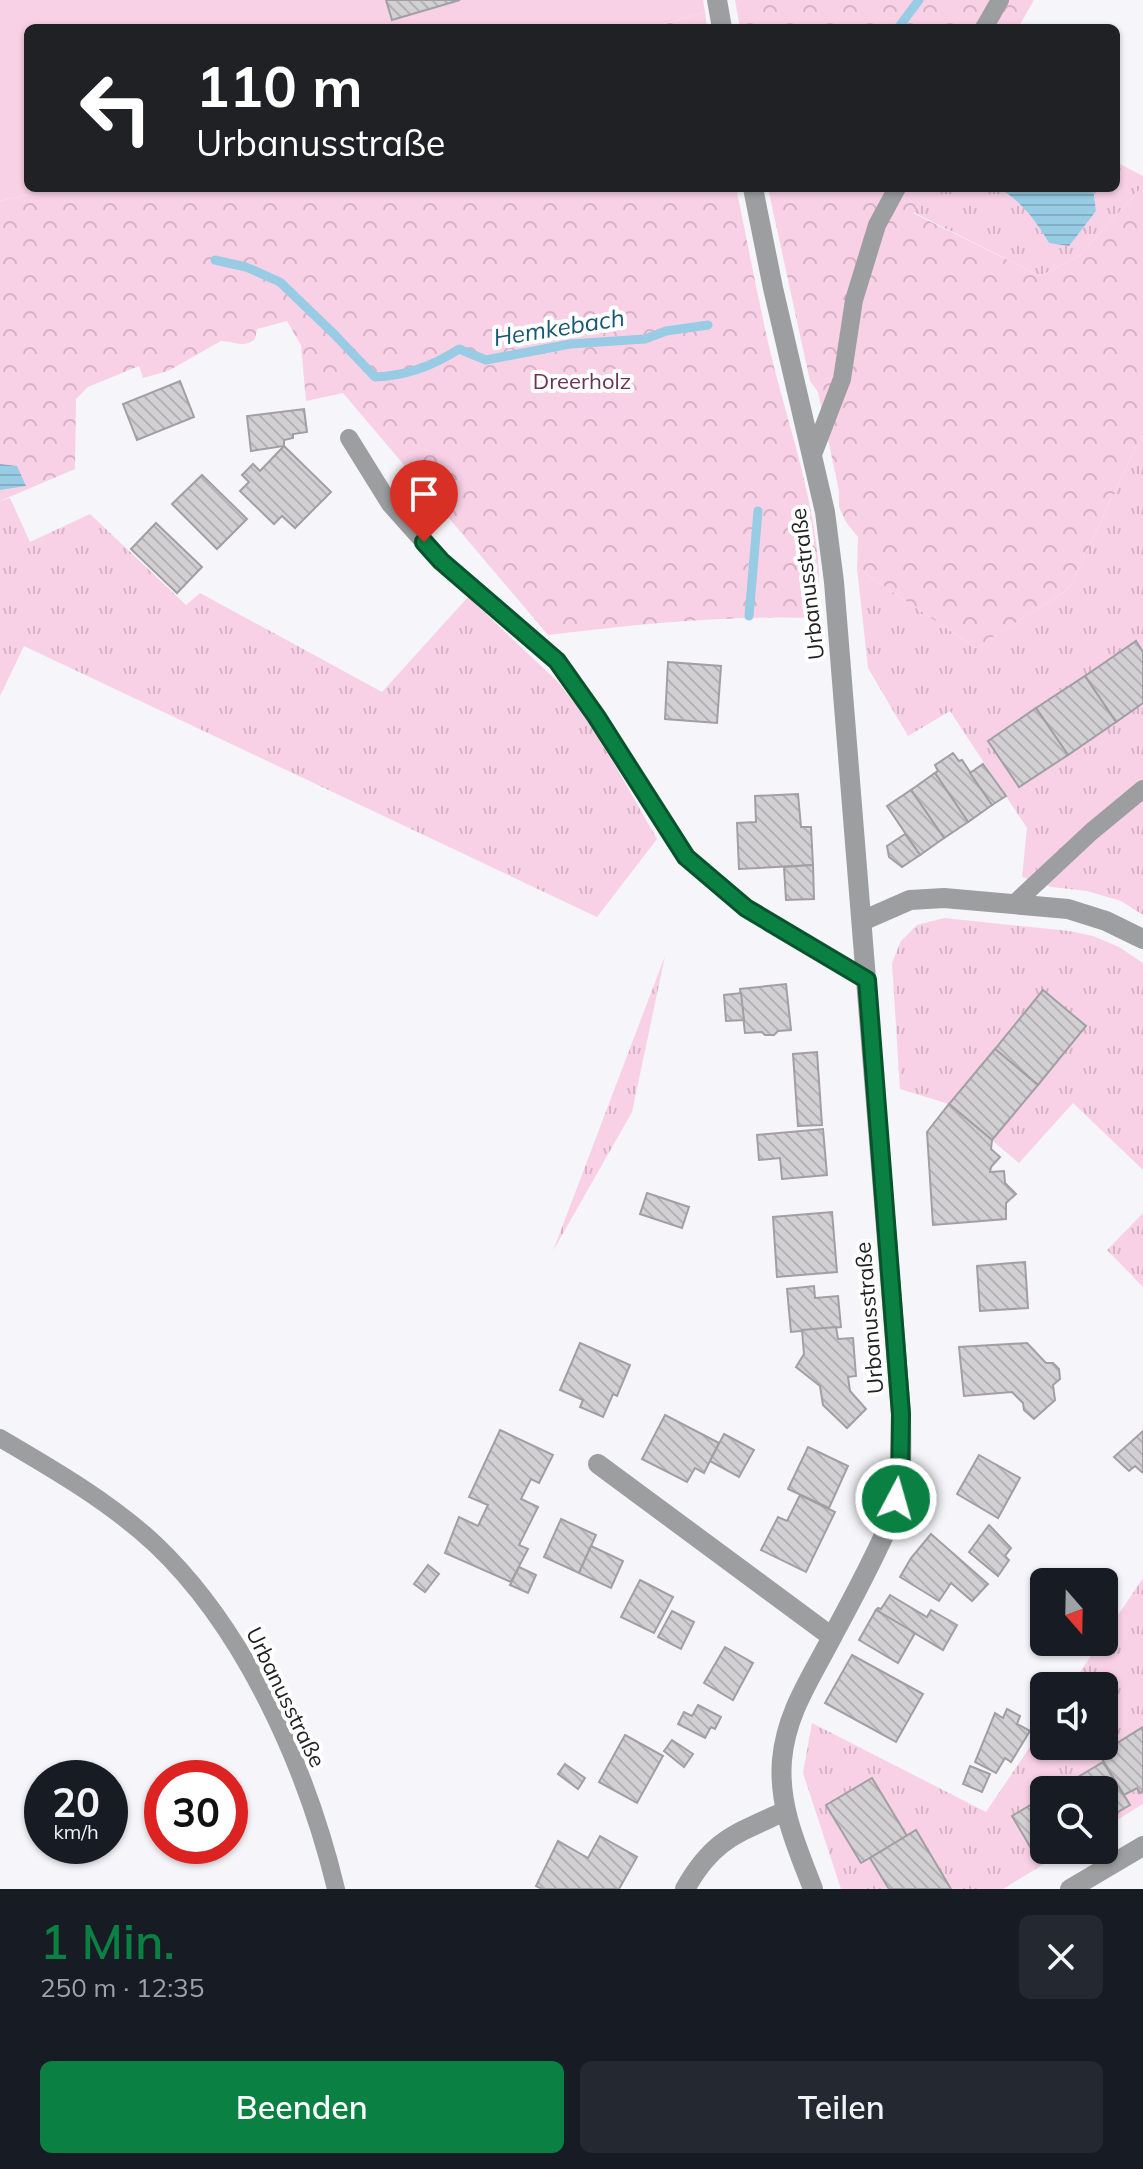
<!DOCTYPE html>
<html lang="de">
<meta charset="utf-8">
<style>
body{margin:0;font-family:Mulish,sans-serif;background:#242831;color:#f1f3f6;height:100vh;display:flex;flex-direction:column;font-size:30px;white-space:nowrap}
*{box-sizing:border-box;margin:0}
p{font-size:26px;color:#9ea1a6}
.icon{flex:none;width:44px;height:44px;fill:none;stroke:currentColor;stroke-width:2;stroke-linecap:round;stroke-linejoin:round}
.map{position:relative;height:1889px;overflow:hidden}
.details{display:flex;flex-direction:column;background:#171b24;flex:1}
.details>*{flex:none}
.guide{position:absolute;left:24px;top:24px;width:1096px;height:168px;border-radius:12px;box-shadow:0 2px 6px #0004;background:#202124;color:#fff;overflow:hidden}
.needle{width:52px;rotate:160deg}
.fabs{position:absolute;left:1030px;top:1568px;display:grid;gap:16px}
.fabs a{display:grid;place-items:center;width:88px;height:88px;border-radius:12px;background:#171b24;box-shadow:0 2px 6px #0004;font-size:40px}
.speed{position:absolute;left:24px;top:1760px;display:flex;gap:16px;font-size:40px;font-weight:700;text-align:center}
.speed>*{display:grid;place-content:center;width:104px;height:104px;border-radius:50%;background:#171b24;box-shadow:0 2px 6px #0004;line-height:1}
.speed small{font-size:20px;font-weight:400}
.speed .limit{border:12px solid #d22;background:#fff;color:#111}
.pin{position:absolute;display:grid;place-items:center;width:68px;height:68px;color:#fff;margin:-82px -34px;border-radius:50% 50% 50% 0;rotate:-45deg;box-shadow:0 0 8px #0007}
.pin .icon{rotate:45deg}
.me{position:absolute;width:88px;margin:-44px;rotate:6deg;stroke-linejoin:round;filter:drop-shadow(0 0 6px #0008)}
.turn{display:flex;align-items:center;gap:28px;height:168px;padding:0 40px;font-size:36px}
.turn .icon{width:104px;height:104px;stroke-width:2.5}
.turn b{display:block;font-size:56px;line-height:68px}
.round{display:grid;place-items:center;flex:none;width:84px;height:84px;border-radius:12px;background:#242831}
.head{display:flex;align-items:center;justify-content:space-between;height:136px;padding:0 40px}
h1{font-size:48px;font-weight:600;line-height:60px;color:#0b8043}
.primary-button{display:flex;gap:16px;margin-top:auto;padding:16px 40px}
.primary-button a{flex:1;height:92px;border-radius:12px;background:#0b8043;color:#fff;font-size:32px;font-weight:600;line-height:92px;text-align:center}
.primary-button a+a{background:#242831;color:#f1f3f6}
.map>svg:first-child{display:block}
.grass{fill:url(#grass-tufts)}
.forest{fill:url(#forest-crowns)}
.pitch{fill:#f9d1e6}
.water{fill:url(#water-rules)}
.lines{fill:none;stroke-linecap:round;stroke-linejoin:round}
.stream{stroke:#98cbe4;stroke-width:9}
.building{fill:url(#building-back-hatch);stroke:#a29fa3;stroke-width:2}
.service{stroke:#9d9ea0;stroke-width:18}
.minor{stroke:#9d9ea0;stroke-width:20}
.route-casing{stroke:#07532c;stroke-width:20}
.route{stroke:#0b8043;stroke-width:14}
.labels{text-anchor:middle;stroke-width:8;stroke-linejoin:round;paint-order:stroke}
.park-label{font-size:22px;fill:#6b3153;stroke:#fff}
.street-label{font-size:22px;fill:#212123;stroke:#fff}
.water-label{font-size:24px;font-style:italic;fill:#195872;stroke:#fff}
</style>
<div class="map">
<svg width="1143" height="1889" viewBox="0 0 1143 1889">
<defs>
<pattern id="grass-tufts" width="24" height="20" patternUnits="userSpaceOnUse" patternTransform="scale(2)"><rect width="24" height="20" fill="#f9d1e6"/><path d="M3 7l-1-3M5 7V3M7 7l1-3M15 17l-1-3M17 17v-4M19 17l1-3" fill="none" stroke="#d5b3c5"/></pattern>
<pattern id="forest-crowns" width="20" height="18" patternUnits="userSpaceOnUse" patternTransform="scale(2)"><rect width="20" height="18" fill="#f9d1e6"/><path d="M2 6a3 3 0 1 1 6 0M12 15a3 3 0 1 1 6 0" fill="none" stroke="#d5b3c5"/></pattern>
<pattern id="water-rules" width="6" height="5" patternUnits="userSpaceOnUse" patternTransform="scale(2)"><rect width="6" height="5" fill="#98cbe4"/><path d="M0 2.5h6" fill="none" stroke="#83aec3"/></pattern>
<pattern id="building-back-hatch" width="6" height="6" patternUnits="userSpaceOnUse" patternTransform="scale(2)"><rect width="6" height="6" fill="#d3d0d4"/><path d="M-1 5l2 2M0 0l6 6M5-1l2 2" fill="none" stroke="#b5b2b6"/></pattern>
</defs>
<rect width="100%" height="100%" fill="#f5f5fa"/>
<g class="grass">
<path d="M1116,162L1143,176V186L1079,256L1040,276L913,212L926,188C948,188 975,184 997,188C1018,192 1039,226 1049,243L1096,211L1093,188H1116Z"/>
<path d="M1143,432V915L1121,901L1087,891L1052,887L1022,877L1027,828L950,711L908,736L868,668L857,568L976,648L1069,589Z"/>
<path d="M10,498L30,542L90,514L186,605L200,593L382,692L468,597L557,681C597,729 626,785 657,839L597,917L24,646L0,696V501Z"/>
<path d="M944,918L1069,931L1093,936L1119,947L1143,963V1170L1073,1103L1019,1163L949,1104L900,1089L892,963L901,941L917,925Z"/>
<path d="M665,956L632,1112L553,1251Z"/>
<path d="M1143,1213V1287L1107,1250Z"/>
<path d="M1143,1578V1804L1104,1828V1790H1044V1850H1067L1003,1889H841L803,1773L812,1723L986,1812L1044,1726V1746H1104V1686H1071L1100,1642H1104V1636Z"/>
</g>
<g class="forest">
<path d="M735,0H1034L1018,28H740Z"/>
<path d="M705,12L707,28H650Z"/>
<path d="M1143,186V432L1069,589L976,648L857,568L858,537L846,522L839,507V491L818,392L810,381L768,188H926L913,213L1040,276L1079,256Z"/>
<path d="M57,188H736C748,244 758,300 771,355C790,433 829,540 817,618C724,615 640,624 548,635L343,393L306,401L301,345L287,321L257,329L255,339C243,349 235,341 221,341L168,371L143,378L139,366L88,387L76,399L75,469L0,501V201Z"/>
</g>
<path class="pitch" d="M0,0H703L705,12L650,28H28V188H57L0,201Z"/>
<g class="water">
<path d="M999,188H1093L1096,211L1069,246L1049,243C1036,221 1022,202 999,188Z"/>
<path d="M0,464L17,466L26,486L0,490Z"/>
</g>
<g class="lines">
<g class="stream">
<path d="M898,28L919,0"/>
<path d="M215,260L246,267L280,282L335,335L375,377C405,376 433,366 459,349L486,360L570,344L645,339L666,331L708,325"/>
<path d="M749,616L758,511"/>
</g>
</g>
<g class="building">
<path d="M386,0H460L392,20Z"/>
<path d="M180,381L194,417L137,440L123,404Z"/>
<path d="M304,409L307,432L293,434V438L284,440V446L251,451L247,416Z"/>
<path d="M284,446L331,492L295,528L282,516L274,524L240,491L249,482L242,475L253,464L260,471Z"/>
<path d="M202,475L247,519L217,549L172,504Z"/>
<path d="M156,523L202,567L177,593L131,549Z"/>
<path d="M1136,641L1143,652V703L1116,722L1085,676Z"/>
<path d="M668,662L721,666L717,723L665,719Z"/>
<path d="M1085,676L1116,722L1068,755L1036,708Z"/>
<path d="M1036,708L1068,755L1019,787L988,741Z"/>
<path d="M953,753L959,761L962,760L992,805L968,822L935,773L938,771L935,765Z"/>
<path d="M983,764L1006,796L992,805L970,773Z"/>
<path d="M935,773L968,822L944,838L911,790Z"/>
<path d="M911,790L944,838L920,855L887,806Z"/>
<path d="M798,794L801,827H811L813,865L739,869L737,823L756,822L755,796Z"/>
<path d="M905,834L920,855L902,867L889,857L887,846Z"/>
<path d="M813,865L814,899L786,900L784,867Z"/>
<path d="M786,984L791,1030L778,1031L774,1035H765L762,1032L745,1033L740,989Z"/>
<path d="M1043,990L1086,1026L1038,1085L995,1049Z"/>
<path d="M741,993L744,1020L726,1021L724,995Z"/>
<path d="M995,1049L1038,1085L992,1140L949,1104Z"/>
<path d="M817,1052L822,1125L798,1126L793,1054Z"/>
<path d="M949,1104L992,1140L991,1149L1000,1157L991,1167L990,1172L1004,1171L1005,1183L1016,1194L1006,1203V1219L933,1225L927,1132Z"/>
<path d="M823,1129L827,1175L782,1179L780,1158L759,1160L757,1135Z"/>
<path d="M647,1193L689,1207L682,1228L640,1214Z"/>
<path d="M832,1212L837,1272L777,1277L773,1217Z"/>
<path d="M1025,1262L1028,1308L980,1311L977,1266Z"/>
<path d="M814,1286L815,1298L838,1296L841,1327L791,1332L787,1289Z"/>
<path d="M836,1327L838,1339L853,1338L856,1376L848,1377L850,1391L866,1409L847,1428L823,1405L820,1386L796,1367L804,1354L802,1330Z"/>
<path d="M580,1343L630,1365L617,1396L613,1394L603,1417L580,1407L583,1400L560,1390Z"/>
<path d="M1027,1343L1046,1363H1053L1059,1369L1060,1379L1053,1385L1055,1400L1034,1419L1024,1410L1023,1403L1012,1392L964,1396L959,1347Z"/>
<path d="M665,1415L719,1443L704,1473L695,1468L687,1482L642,1459Z"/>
<path d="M500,1430L553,1455L539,1483L531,1479L521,1499L538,1507L519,1545L528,1549L511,1582L445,1553L459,1517L478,1526L488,1505L469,1497Z"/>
<path d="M1143,1431V1473L1135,1466L1129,1471L1114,1457Z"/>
<path d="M724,1434L754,1450L739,1477L710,1461Z"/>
<path d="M808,1447L848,1466L829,1508L788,1489Z"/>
<path d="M979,1455L1020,1478L998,1518L957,1494Z"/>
<path d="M800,1495L835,1512L806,1572L761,1550L778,1517L787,1521Z"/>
<path d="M561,1519L596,1535L579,1573L544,1557Z"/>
<path d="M989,1525L1011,1548L1005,1556L1009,1560L998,1576L969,1552Z"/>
<path d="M931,1534L988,1584L972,1601L951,1583L939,1601L900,1577L911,1558Z"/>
<path d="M591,1546L623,1561L611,1588L579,1573Z"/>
<path d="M428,1565L439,1574L425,1592L414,1584Z"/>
<path d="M519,1567L536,1575L528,1593L510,1585Z"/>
<path d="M640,1580L673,1597L654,1633L621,1617Z"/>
<path d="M890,1595L927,1617L931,1610L957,1625L943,1650L876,1610L878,1608L881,1609Z"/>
<path d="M876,1610L915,1633L898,1663L859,1640Z"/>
<path d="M672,1611L694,1622L681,1649L658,1637Z"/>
<path d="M725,1647L753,1663L733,1700L704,1683Z"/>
<path d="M852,1655L923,1694L896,1742L825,1703Z"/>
<path d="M698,1705L721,1717L715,1729L711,1727L705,1738L678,1724L684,1712L692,1716Z"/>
<path d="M1007,1709L1020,1716L1017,1724L1030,1731L1011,1762L1005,1758L996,1773L975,1762L995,1713L1003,1718Z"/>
<path d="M1143,1727V1791L1140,1793L1137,1788L1124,1795L1099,1754Z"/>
<path d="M625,1735L663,1756L637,1803L599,1782Z"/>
<path d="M672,1740L693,1754L684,1767L664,1751Z"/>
<path d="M1103,1762L1130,1805L1104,1820V1790L1058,1789Z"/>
<path d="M565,1764L585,1778L578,1789L558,1774Z"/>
<path d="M970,1766L990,1774L982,1792L963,1784Z"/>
<path d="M872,1778L907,1836L861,1863L826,1805Z"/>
<path d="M1044,1797V1850H1054L1038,1860L1012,1816Z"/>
<path d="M916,1830L951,1889H889L870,1858Z"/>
<path d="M600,1836L637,1857L619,1889H542L536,1886L558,1841L588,1858Z"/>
</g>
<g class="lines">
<g class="service">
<path d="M984,28L1000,0"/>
<path d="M349,438L390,504L441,561L557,661L596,716L686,857L746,908L867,980"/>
<path d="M812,457L842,379L854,300L877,225L897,188"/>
<path d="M1014,904L1091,832L1143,789"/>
<path d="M0,1438C53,1469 110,1502 155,1544C246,1630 307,1769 336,1889"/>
</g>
<g class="minor">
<path d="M717,0L722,28"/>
<path d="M753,188L773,288L825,512L834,582L901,1414C901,1448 904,1485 892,1517C875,1558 853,1598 832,1637C811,1678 786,1713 782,1760C778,1806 797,1847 813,1889"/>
<path d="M862,921L910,900L944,898L1068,909L1106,921L1143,939"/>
<path d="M598,1464L832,1637"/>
<path d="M685,1889C713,1839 736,1834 785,1811"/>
<path d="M1070,1889L1143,1846"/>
</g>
</g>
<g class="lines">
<defs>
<path id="route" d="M424,542L441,561L557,661L596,716L686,857L746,908L867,980L901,1414L900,1482L896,1499"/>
</defs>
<use href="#route" class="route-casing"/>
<use href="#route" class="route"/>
</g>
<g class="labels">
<g class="park-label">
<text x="582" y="389">Dreerholz</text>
</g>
<g class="street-label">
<text transform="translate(807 584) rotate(-97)" y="8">Urbanusstraße</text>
<text transform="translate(869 1318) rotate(-95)" y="8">Urbanusstraße</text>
<text transform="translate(286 1697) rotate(64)" y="8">Urbanusstraße</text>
</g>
<g class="water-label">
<text transform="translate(559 328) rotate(-9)" y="8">Hemkebach</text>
</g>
</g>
</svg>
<div class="fabs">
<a><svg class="needle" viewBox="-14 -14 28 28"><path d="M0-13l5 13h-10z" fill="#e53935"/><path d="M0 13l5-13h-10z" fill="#9ea1a6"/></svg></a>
<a><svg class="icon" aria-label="sound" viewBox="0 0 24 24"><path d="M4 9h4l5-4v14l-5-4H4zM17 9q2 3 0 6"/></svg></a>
<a><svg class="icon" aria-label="search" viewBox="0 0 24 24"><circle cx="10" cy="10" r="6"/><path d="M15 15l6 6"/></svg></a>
</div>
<div class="speed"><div>20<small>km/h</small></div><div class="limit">30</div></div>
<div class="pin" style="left:424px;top:542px;background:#d93025"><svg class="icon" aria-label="arrive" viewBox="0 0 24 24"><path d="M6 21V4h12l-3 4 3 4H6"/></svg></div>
<svg class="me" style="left:896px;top:1499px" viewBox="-20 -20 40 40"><circle r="17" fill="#0b8043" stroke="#fff" stroke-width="3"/><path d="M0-11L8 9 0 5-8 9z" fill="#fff"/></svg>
<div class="guide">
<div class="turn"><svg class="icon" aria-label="left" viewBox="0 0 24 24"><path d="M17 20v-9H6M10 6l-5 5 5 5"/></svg><div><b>110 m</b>Urbanusstraße</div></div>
</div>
</div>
<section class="details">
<div class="head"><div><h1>1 Min.</h1><p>250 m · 12:35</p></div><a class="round"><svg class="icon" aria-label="close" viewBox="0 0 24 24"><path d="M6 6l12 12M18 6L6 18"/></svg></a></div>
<div class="primary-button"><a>Beenden</a><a>Teilen</a></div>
</section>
